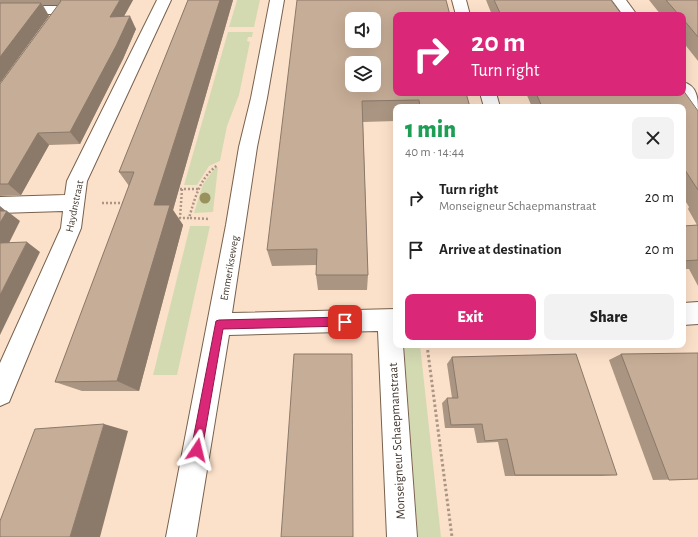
<!DOCTYPE html>
<meta charset="utf-8">
<style>
body{margin:0;font-family:"Alegreya Sans",sans-serif;background:#f2f2f2;color:#222;height:100vh;display:flex;flex-direction:column;font-size:15px;white-space:nowrap}
*{box-sizing:border-box;margin:0}
p{font-size:13px;color:#767676}
.icon{flex:none;width:22px;height:22px;fill:none;stroke:currentColor;stroke-width:2;stroke-linecap:round;stroke-linejoin:round}
.map{position:relative;flex:1;overflow:hidden}
.sheet{position:absolute;left:393px;top:104px;width:293px;height:244px;display:flex;flex-direction:column;background:#fff;border-radius:8px;box-shadow:0 4px 16px #0002}
.sheet>*{flex:none}
.top-card{position:absolute;left:393px;top:12px;width:293px;height:84px;border-radius:8px;box-shadow:0 4px 16px #0002;background:#db2777;color:#fff;overflow:hidden}
.fabs{position:absolute;left:345px;top:12px;display:grid;gap:8px}
.fabs a{display:grid;place-items:center;width:36px;height:36px;border-radius:8px;background:#fff;box-shadow:0 4px 16px #0002;font-size:20px}
.pin{position:absolute;display:grid;place-items:center;width:34px;height:34px;color:#fff;margin:-17px;border-radius:8px;box-shadow:0 2px 6px #0006}
.me{position:absolute;width:44px;margin:-22px;rotate:10deg;stroke-linejoin:round;filter:drop-shadow(0 0 3px #0008)}
.turn{display:flex;align-items:center;gap:14px;height:84px;padding:0 12px;font-size:18px}
.turn .icon{width:52px;height:52px;stroke-width:2.5}
.turn b{display:block;font-size:28px;line-height:34px}
.round{display:grid;place-items:center;flex:none;width:42px;height:42px;border-radius:8px;background:#f2f2f2}
.headline{display:flex;align-items:center;justify-content:space-between;height:68px;padding:0 12px}
h1{font-size:24px;font-weight:800;line-height:30px;color:#1e9e55}
.cta{display:flex;gap:8px;margin-top:auto;padding:8px 12px}
.cta a{flex:1;height:46px;border-radius:8px;background:#db2777;color:#fff;font-size:16px;font-weight:800;line-height:46px;text-align:center}
.cta a+a{background:#f2f2f2;color:#222}
ul{padding:0;list-style:none}
li{display:flex;align-items:center;gap:12px;height:52px;padding:0 12px}
li div{flex:1}
li b{display:block;font-size:15px}
li em{font-style:normal}
.map>svg:first-child{display:block}
.green{fill:#d3dab2}
.lines{fill:none;stroke-linecap:round;stroke-linejoin:round}
.minor-casing{stroke:#78614d;stroke-width:2}
.path-far1{stroke:#aa9686;stroke-width:2.5;stroke-dasharray:2 2;stroke-linecap:butt}
.path{stroke:#aa9686;stroke-width:3;stroke-dasharray:2.5 2.5;stroke-linecap:butt}
.minor{fill:#fff;fill-rule:evenodd}
.tree{fill:#9a925c}
.wall{fill:#aa9582}
.shaded-wall{fill:#8b796a}
.building{fill:#c6ad97;stroke:#8b796a;fill-rule:evenodd}
.route{fill:#db2777;stroke:#8e194d}
.labels{text-anchor:middle;stroke-width:3;stroke-linejoin:round;paint-order:stroke}
.street-label{font-size:11px;fill:#453b32;stroke:#fff}
.near-street-label{font-size:13px;fill:#453b32;stroke:#fff}
</style>
<div class="map">
<svg width="698" height="537" viewBox="0 0 698 537">
<rect width="100%" height="100%" fill="#fce1ca"/>
<g class="green">
<path d="M237,0H260L254,27H229Z"/>
<path d="M228,32H253L252,37H248L247,41L250,42L239,95L227,126L220,161L209,166L197,185H184Z"/>
<path d="M218,167L213,212L194,213L203,184L215,168Z"/>
<path d="M190,226H210L177,375H153Z"/>
<path d="M420,345L441,537H418L404,346Z"/>
</g>
<g class="lines">
<defs>
<g id="minor">
<path d="M157,0H171L87,181L81,228L9,402L0,406V363L61,228L63,211L0,213V197L65,195L67,181Z"/>
<path d="M270,0H284L267,98L257,147L232,313L396,309V345H403L417,537H387L378,331L229,335L196,537H166L226,225L239,147L251,98Z"/>
<path d="M452,0H466L470,15H456Z"/>
<path d="M612,0H626L637,15H623Z"/>
<path d="M0,6H57L62,7L67,13L53,35L48,36L43,35L41,32L53,14H0Z"/>
<path d="M683,82C698,86 698,99 698,112L692,111L679,93H683Z"/>
<path d="M480,93H496L500,107H484Z"/>
<path d="M698,302V324L683,325V303Z"/>
</g>
</defs>
<use href="#minor" class="minor-casing"/>
<g class="path-far1">
<path d="M176,189H199"/>
<path d="M182,189L180,218H189C195,198 200,177 218,165"/>
<path d="M102,203H125"/>
<path d="M190,218L210,219"/>
</g>
<path class="path" d="M427,345L452,537"/>
<use href="#minor" class="minor"/>
</g>
<circle class="tree" cx="205" cy="198" r="5.5"/>
<g class="wall">
<path d="M0,0H133L124,16L136,29L123,59L80,144L49,145L21,195L0,196V84L58,5H43L49,16L0,83Z"/>
<path d="M188,0H233L173,210L183,225L139,391H82L55,382L129,186L119,172Z"/>
<path d="M486,0H611L622,15H492Z"/>
<path d="M649,0H698V61L683,42V15H661Z"/>
<path d="M396,15L470,107H396V121L363,122L368,275L367,290H318L316,275L317,265L272,266L267,250Z"/>
<path d="M526,93H683L698,111V286L689,269H683V226L697,225L688,209L689,207L683,197V107H532Z"/>
<path d="M621,354L698,479L653,480L609,360Z"/>
<path d="M452,357L617,475L601,476H505L498,442L477,443L474,428H445L442,403L447,398H452L447,364Z"/>
</g>
<g class="shaded-wall">
<path d="M120,0H133L117,29L110,17Z"/>
<path d="M220,0H233L173,210L183,225L139,391L117,381L154,205Z"/>
<path d="M41,3L49,16L0,83V57Z"/>
<path d="M130,16L136,29L123,59L80,144L70,132Z"/>
<path d="M38,133L49,145L21,195L8,184Z"/>
<path d="M0,206L6,211H7L20,221L4,253L0,250Z"/>
<path d="M27,242L40,252L0,335V295Z"/>
<path d="M104,424L128,431L100,537H70Z"/>
</g>
<g class="building">
<path d="M60,0H120L110,17L130,16L116,46L70,132L38,133L8,184H0V84L61,1Z"/>
<path d="M188,0H220L154,205H170L117,381L55,382L134,172H119Z"/>
<path d="M297,0H446L450,15H396V93H466L470,107H420L419,100L362,101L368,275H316L317,249L267,250ZM352,19H374V41H352ZM352,63H374V85H352Z"/>
<path d="M494,0H611L622,15H501Z"/>
<path d="M666,0H698V37L683,19V15H679Z"/>
<path d="M0,3H41L0,57Z"/>
<path d="M683,90L698,111V190L683,167V107H542L536,93H683Z"/>
<path d="M0,211H7L0,223Z"/>
<path d="M698,225V260L683,261V226Z"/>
<path d="M27,242L0,295V243Z"/>
<path d="M698,353V479L669,480L621,354Z"/>
<path d="M294,354H352L353,537H281Z"/>
<path d="M576,354L617,475H515L507,439L485,441L482,424L451,425L447,398H458L452,357Z"/>
<path d="M104,424L70,537H0V521L35,429Z"/>
</g>
<path class="route" d="M345,317L348,319L350,322L348,325L345,326L223,329L202,450L201,454L197,456L192,454L191,450L216,321L219,320Z"/>
<g class="labels">
<g class="street-label">
<text transform="translate(74 206) rotate(-78)" y="4">Haydnstraat</text>
<text transform="translate(229 268) rotate(-80)" y="4">Emmerikseweg</text>
</g>
<g class="near-street-label">
<text transform="translate(396 441) rotate(-93)" y="5">Monseigneur Schaepmanstraat</text>
</g>
</g>
</svg>
<div class="fabs">
<a><svg class="icon" aria-label="sound" viewBox="0 0 24 24"><path d="M4 9h4l5-4v14l-5-4H4zM17 9q2 3 0 6"/></svg></a>
<a><svg class="icon" aria-label="layers" viewBox="0 0 24 24"><path d="M12 4l9 5-9 5-9-5zM3 14l9 5 9-5"/></svg></a>
</div>
<div class="pin" style="left:345px;top:322px;background:#d93025"><svg class="icon" aria-label="arrive" viewBox="0 0 24 24"><path d="M6 21V4h12l-3 4 3 4H6"/></svg></div>
<svg class="me" style="left:197px;top:450px" viewBox="-20 -20 40 40"><path d="M0-17L14 15 0 8-14 15z" fill="#db2777" stroke="#fff" stroke-width="4"/></svg>
<div class="top-card">
<div class="turn"><svg class="icon" aria-label="right" viewBox="0 0 24 24"><path d="M7 20v-9h11M14 6l5 5-5 5"/></svg><div><b>20 m</b>Turn right</div></div>
</div>
<section class="sheet">
<div class="headline"><div><h1>1 min</h1><p>40 m · 14:44</p></div><a class="round"><svg class="icon" aria-label="close" viewBox="0 0 24 24"><path d="M6 6l12 12M18 6L6 18"/></svg></a></div>
<ul>
<li><svg class="icon" aria-label="right" viewBox="0 0 24 24"><path d="M7 20v-9h11M14 6l5 5-5 5"/></svg><div><b>Turn right</b><p>Monseigneur Schaepmanstraat</p></div><em>20 m</em></li>
<li><svg class="icon" aria-label="arrive" viewBox="0 0 24 24"><path d="M6 21V4h12l-3 4 3 4H6"/></svg><div><b>Arrive at destination</b></div><em>20 m</em></li>
</ul>
<div class="cta"><a>Exit</a><a>Share</a></div>
</section>
</div>
